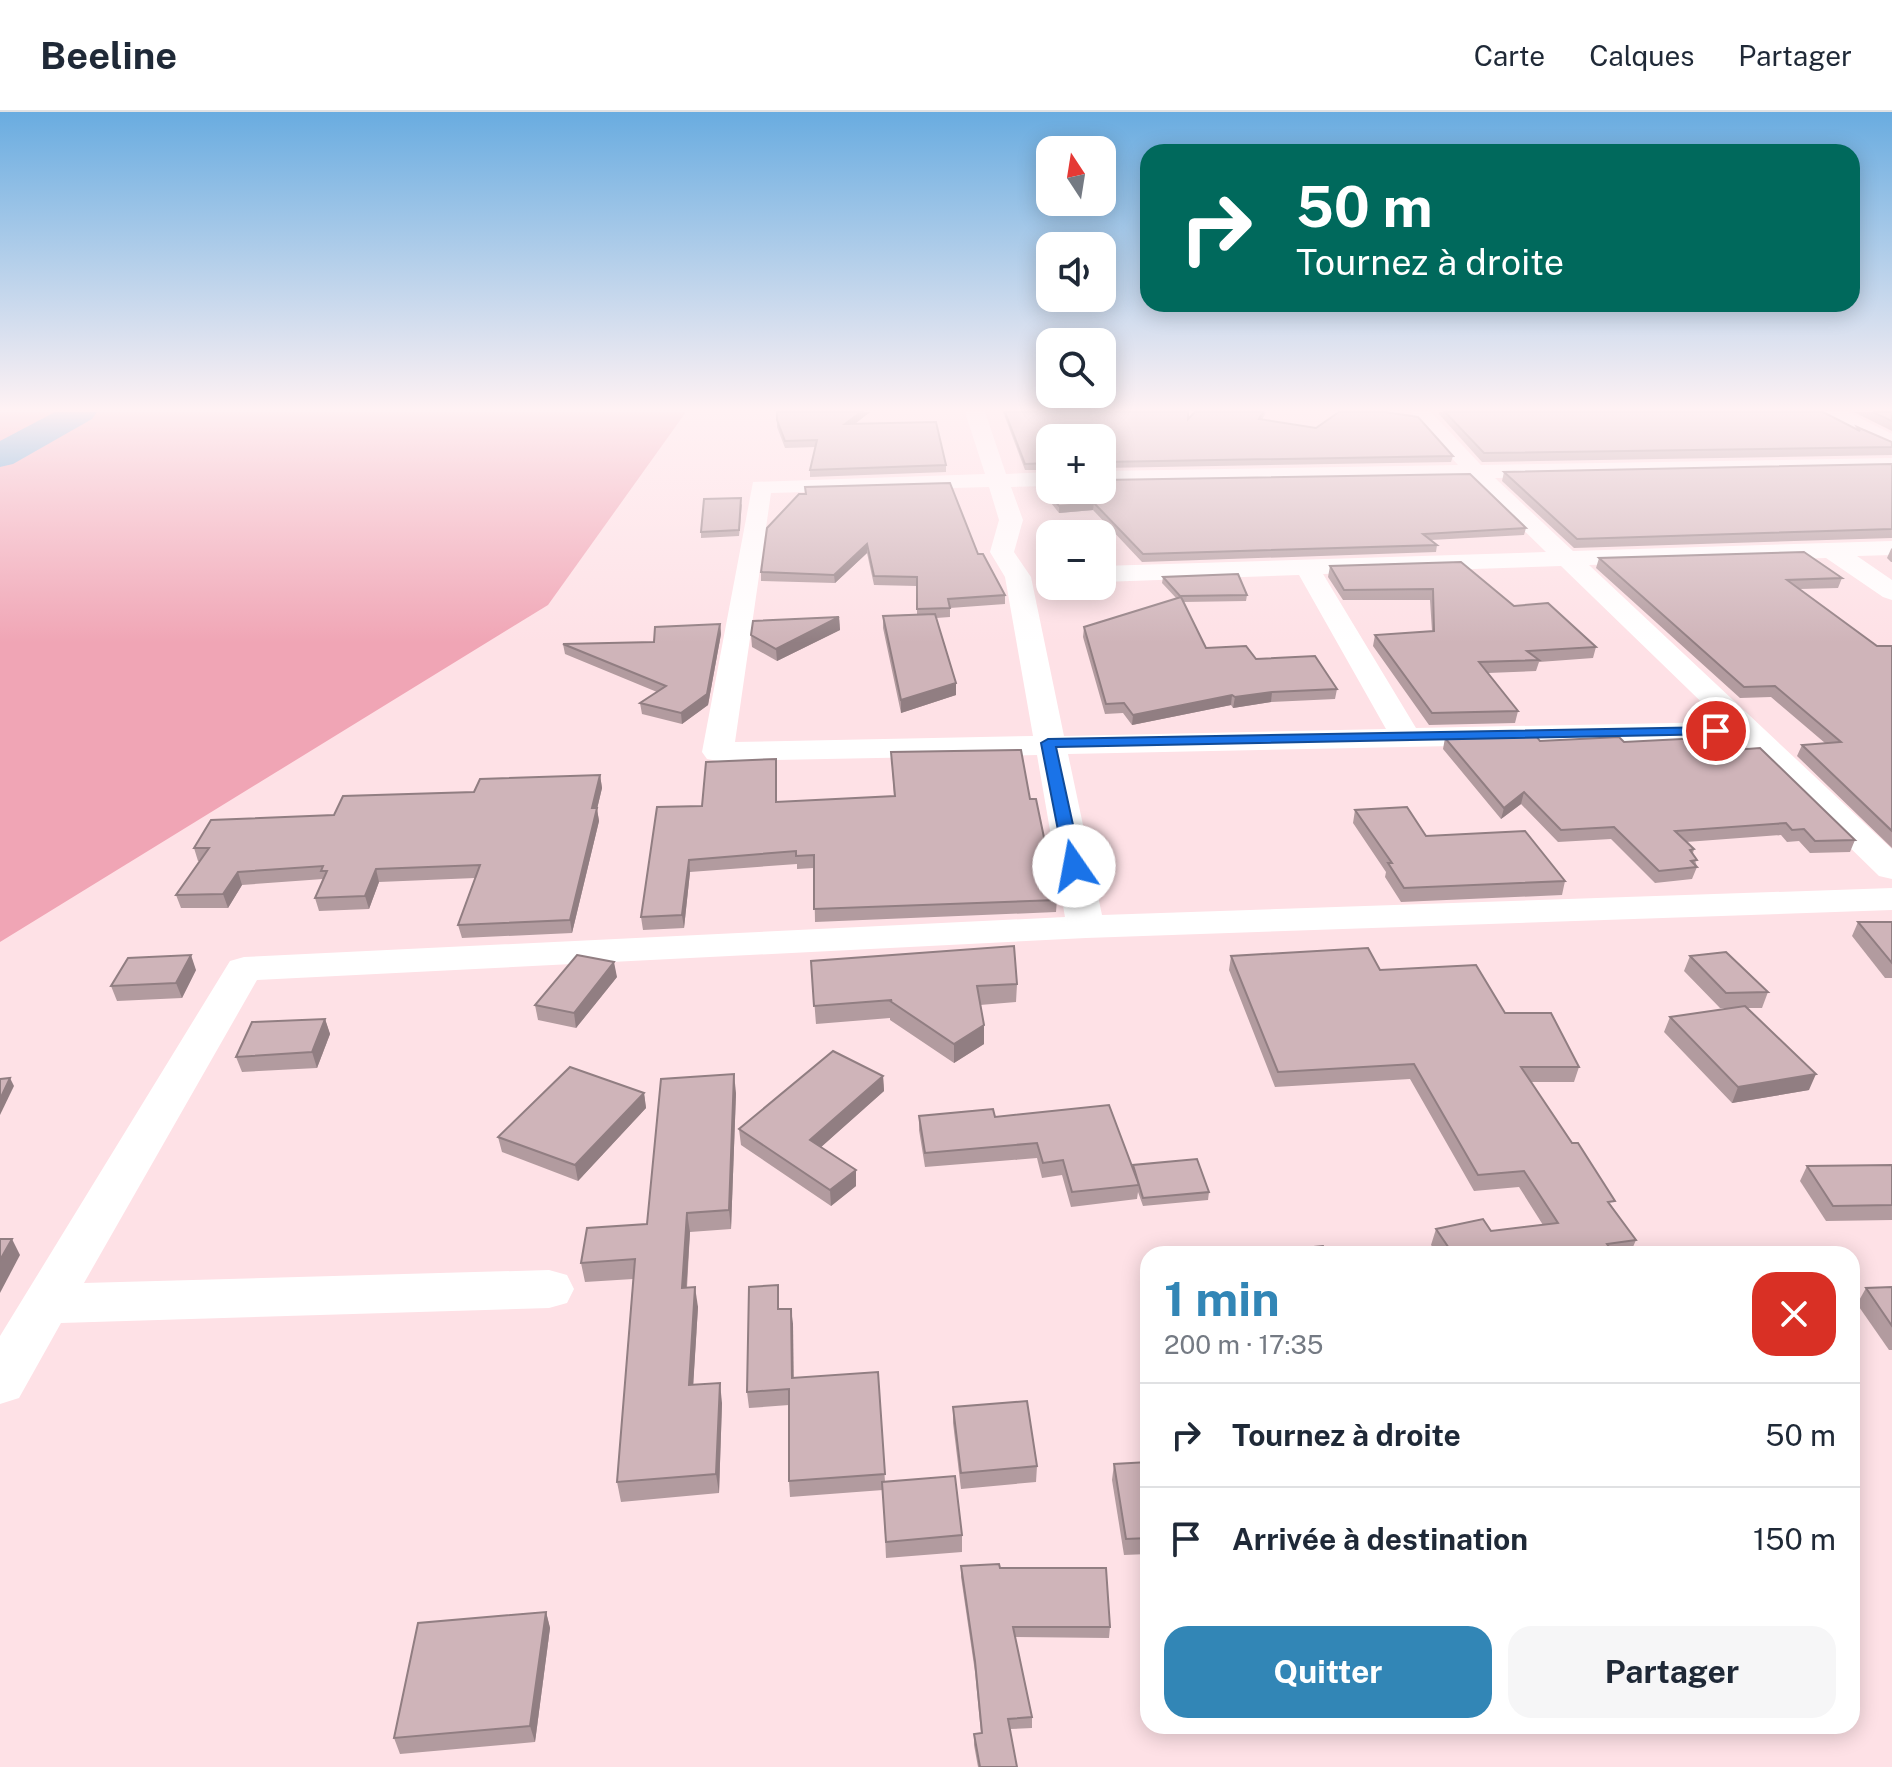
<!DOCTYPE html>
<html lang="fr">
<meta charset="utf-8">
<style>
body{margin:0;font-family:"Public Sans",sans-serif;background:#f6f6f7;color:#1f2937;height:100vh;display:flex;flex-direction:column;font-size:30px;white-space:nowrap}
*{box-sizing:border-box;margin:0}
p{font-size:26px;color:#747a83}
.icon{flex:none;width:44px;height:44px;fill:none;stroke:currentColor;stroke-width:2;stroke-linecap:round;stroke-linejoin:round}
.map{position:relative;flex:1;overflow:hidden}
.sheet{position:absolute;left:1140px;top:1134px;width:720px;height:488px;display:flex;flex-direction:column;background:#fff;border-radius:24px;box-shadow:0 4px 20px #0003}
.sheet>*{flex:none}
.guide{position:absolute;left:1140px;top:32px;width:720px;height:168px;border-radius:24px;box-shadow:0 4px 20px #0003;background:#00695c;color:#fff;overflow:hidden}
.needle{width:52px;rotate:348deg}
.controls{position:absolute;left:1036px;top:24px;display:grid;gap:16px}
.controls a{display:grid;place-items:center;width:80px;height:80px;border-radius:16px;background:#fff;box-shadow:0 4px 20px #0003;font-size:40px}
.pin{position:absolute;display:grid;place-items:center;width:68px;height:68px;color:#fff;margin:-34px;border:4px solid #fff;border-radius:50%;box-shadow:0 2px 8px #0007}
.me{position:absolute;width:88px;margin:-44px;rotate:348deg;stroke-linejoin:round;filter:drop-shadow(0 0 6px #0008)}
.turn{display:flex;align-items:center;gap:28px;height:168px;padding:0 24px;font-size:36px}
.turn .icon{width:104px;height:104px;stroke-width:2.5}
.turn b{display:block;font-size:56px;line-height:68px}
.round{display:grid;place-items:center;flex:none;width:84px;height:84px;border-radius:24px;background:#f6f6f7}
.head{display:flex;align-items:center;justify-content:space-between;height:136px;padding:0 24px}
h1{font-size:48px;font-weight:700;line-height:60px;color:#3286b6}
.cta{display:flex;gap:16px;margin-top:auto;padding:16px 24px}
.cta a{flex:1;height:92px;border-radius:24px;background:#3286b6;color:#fff;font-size:32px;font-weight:700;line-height:92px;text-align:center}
.cta a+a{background:#f6f6f7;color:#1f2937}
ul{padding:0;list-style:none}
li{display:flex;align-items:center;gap:24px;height:104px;padding:0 24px;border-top:2px solid #e0e1e3}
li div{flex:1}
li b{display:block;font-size:30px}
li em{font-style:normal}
header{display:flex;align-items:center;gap:48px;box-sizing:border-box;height:112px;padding:0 40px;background:#fff;border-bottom:2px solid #e0e1e3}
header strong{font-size:38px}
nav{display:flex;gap:44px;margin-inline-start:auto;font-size:28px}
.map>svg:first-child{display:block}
.green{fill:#f0a5b5}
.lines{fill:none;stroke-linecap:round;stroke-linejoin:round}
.river{fill:#4ca0d3;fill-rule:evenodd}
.minor{fill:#fff;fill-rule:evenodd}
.tertiary{fill:#fff;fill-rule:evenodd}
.wall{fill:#b29b9f}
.shaded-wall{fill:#917e82}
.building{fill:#cfb4b9;stroke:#917e82;stroke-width:2}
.route{fill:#1a73e8;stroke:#114b97;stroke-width:2}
</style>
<header>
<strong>Beeline</strong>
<nav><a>Carte</a><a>Calques</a><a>Partager</a></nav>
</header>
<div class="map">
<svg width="1892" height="1655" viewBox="0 0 1892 1655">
<rect width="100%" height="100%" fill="#fee1e6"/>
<path class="green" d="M0,300H686L548,493L0,830Z"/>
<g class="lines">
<path class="river" d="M55,300H97L92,307L13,352L0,355V329Z"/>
<path class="minor" d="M965,300H985L1006,362L1050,360V374L1011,375L1023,408L1014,440L1031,465L1064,624L1386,617L1299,463L1102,470V454L1546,440L1470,366L1102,373V359L1458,353L1411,300H1431L1481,353L1892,346V358L1495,366L1573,439L1892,429V443L1857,444L1892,468V488L1883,485L1826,446L1589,453L1892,737V767L1879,764L1740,628L1068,642L1102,803L1892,776V798L1086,826L257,868L84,1171L549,1158L567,1163L574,1177L567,1191L549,1196L61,1211L19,1286L0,1292V1224L230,849L244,845L1065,805L1037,643L718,649L707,647L702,640L753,370L985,362ZM989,375L999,408L990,440L1005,465L1033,624L735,630L771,381ZM1561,454L1722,610L1416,616L1323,462Z"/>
<path class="tertiary" d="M1821,300H1848L1892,322V339L1824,305Z"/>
</g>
<g class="wall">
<path d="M777,300H870L854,312L946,353V360L810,365V358L816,335L785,336L777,315Z"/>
<path d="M1003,300H1188V307L1195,300H1266L1262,308L1453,344L1451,350L1102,356V326H1050V358H1025Z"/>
<path d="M1439,300H1823L1856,317L1857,315L1892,330V343L1482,350L1439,302Z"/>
<path d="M1854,300H1892V319Z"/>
<path d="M1892,352V426L1574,436L1502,369L1504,360Z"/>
<path d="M1040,371L1526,416L1524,423L1431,428L1437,433L1436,440L1142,450L1093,398L1059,401L1040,377Z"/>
<path d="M805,375L978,442L1005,483V492L950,496V505L936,506L956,583L901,601L883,516V504L917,502V474L874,473L867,441L835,471L761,469V460L805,382Z"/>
<path d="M742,392L739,424L701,426V420Z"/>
<path d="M1892,436V450H1891L1887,446L1891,437Z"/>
<path d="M1599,446L1842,466L1838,476L1800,477L1877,534H1892V736L1797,644L1802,633L1825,631L1771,585L1740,586L1596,456Z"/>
<path d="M1330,454L1514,494L1596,535L1593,546L1539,550L1536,559L1488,561L1518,599L1515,611L1429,613L1373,534L1375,523L1432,519L1430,488H1343L1328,465Z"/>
<path d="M1163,465L1247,483L1246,489L1183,490L1206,536L1256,547L1337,577L1335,587L1271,590L1233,596L1231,593L1132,613L1123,601L1105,602L1083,525L1084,515L1177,487L1162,471Z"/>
<path d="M839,505L840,518L777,549L752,535L751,523Z"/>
<path d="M720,512L721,522L708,593L682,612L642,602L640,591L657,580L565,542L563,532L654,530Z"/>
<path d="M1445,626L1624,630L1734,638L1855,728L1850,740L1810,741L1799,729L1787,730L1781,723L1686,730L1694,737L1693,741L1697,755L1692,767L1655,771L1611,727L1558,730L1521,692L1501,707L1443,637Z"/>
<path d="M891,640L1030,687L1057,788L1056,800L815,810L814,756L797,757V752L690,760L684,816L643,818L641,805L702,694L777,659V690L894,684Z"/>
<path d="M600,663L602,676L597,697L599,709L572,821L462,826L458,813L475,766L379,770L369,797L319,799L315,786L323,767L242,773L228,796H181L176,783L200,749H198L194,736L334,703L474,680Z"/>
<path d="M1355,698L1426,724L1565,769L1562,783L1401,790L1385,765L1386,760L1353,711Z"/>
<path d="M1858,810H1892V866H1885L1852,824Z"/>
<path d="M1231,844L1380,858L1505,901L1579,955L1574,970H1531L1613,1096L1636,1128L1630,1142H1438L1431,1133L1436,1117L1491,1119L1543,1113L1519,1075L1474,1079L1410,967L1275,975L1229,858Z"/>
<path d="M1690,844L1768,880L1762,896H1747L1809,978L1732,991L1664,920L1670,905L1731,896H1720L1684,859Z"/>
<path d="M811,849L1017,872L1016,890L980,893L984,932L954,951L890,908V906L816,912Z"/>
<path d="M196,858L182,886L117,889L111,874Z"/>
<path d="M617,865L576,916L538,908L535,893Z"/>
<path d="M325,907L330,922L317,956L242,960L236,945Z"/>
<path d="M883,964L884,979L821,1035L856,1074L831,1094L741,1033L739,1017Z"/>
<path d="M644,981L646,996L578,1069L502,1040L498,1025Z"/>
<path d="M736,981L731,1117L690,1120L687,1176L698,1195L693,1273L722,1291L719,1381L621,1390L617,1370L633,1167L585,1170L581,1151L647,1112Z"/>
<path d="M919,1004L995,1005L1132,1056L1209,1080L1208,1088L1143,1094L1138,1080L1137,1087L1071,1095L1062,1063L1042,1066L1037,1046L925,1055L919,1018Z"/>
<path d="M1892,1053V1108L1826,1109L1800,1069L1807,1054Z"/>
<path d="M1892,1175V1238H1889L1857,1192L1866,1176Z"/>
<path d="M779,1197L793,1212V1266L878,1260L885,1370L962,1423V1440L886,1446L883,1378L790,1385L789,1369V1293L749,1296L747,1280Z"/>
<path d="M953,1295L1037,1354L1036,1370L961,1377L953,1311Z"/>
<path d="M1148,1350V1442L1124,1443L1112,1368L1114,1352Z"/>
<path d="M961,1454L1000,1456L1110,1515L1109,1526L1015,1525L1032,1605V1616L1010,1617L1017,1655H978L974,1633V1622L981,1621L975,1560L961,1465Z"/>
<path d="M546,1500L550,1516L535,1630L400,1642L394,1626Z"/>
</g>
<g class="shaded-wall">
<path d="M861,300H870L846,319L845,312Z"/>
<path d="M1094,391L1093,398L1059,401V394Z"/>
<path d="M867,432V441L835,471L834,463Z"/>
<path d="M839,505L840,518L777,549L776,537Z"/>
<path d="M720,512L721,522L708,593L682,612L681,601Z"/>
<path d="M956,571V583L901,601V588Z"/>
<path d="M1272,580L1271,590L1233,596L1235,585Z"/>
<path d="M1232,583L1231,593L1132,613L1133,603Z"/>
<path d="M600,663L602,676L597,697L599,709L572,821L570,808L592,696Z"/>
<path d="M1524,680L1521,692L1501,707L1504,696Z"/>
<path d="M689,748L690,760L684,816L682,803Z"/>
<path d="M376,757L379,770L369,797L365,784Z"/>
<path d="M238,760L242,773L228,796L223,782Z"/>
<path d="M191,843L196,858L182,886L176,871Z"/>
<path d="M614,850L617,865L576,916L574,901Z"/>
<path d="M325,907L330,922L317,956L312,940Z"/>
<path d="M984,913V932L954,951V932Z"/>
<path d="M734,962L736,981L731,1117L729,1098Z"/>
<path d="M1816,962L1809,978L1732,991L1738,975Z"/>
<path d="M883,964L884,979L811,1044L810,1028Z"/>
<path d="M10,966L14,974L0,1003V987Z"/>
<path d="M644,981L646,996L578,1069L575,1053Z"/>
<path d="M856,1058V1074L831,1094L830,1078Z"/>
<path d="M687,1101L690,1120L685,1196L682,1176Z"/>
<path d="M12,1127L20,1143L0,1181V1148Z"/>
<path d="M695,1175L698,1195L692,1293L689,1273Z"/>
<path d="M791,1197L793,1212L794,1282L792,1266Z"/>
<path d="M720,1271L722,1291L719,1381L716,1362Z"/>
<path d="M546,1500L550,1516L535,1630L530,1614Z"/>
</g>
<g class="building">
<path d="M777,300H861L845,312L936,310L946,353L810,358L817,328L785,329L777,308Z"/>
<path d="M1005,300H1188V307L1195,300H1263L1259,307L1316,316L1339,300H1385L1418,305L1453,344L1102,350V326H1050V351L1025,352Z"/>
<path d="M1445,300H1823L1860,319L1857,315L1892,330V335L1484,341Z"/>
<path d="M1873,300H1892V309Z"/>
<path d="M1892,352V417L1577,427L1504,360Z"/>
<path d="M1470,362L1526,416L1423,422L1437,433L1143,442L1094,391L1059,394L1040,371L1050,370V378H1102V368Z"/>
<path d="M950,371L978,442H983L1005,483L948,487L950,496L917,497V465L874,464L867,432L834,463L761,460L767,416L799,382H806L805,375Z"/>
<path d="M741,386L739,418L701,420L704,387Z"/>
<path d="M1804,440L1842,466L1787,468L1877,534H1892V719L1802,633L1841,630L1775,574L1744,575L1599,446Z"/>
<path d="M1461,450L1514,494L1548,491L1596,535L1527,539L1539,548L1479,550L1518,599L1432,601L1375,523L1434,519L1433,477L1344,478L1330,454Z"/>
<path d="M1238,462L1247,483L1180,484L1163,465Z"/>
<path d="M1181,485L1206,536L1246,534L1256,547L1315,544L1337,577L1272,580L1235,585L1232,583L1133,603L1124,591L1106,592L1084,515Z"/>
<path d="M935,502L956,571L901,588L883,504Z"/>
<path d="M839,505L776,537L751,523L753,509Z"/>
<path d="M720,512L707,582L681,601L640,591L666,574L563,532L654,530L655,515Z"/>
<path d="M1536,624L1540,629L1619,625L1624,630L1721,625L1734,638L1760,636L1855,728L1815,729L1804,717L1792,718L1786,711L1675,719L1694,737L1690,738L1697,748L1691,749L1697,755L1659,759L1614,715L1561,718L1524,680L1504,696L1445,626Z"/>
<path d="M1021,638L1030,687H1036L1057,788L814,797V743L796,744V739L689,748L682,803L641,805L657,695L702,694L706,650L776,647V690L895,684L891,640Z"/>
<path d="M600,663L592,696H597L570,808L458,813L480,753L376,757L365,784L315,786L327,759H321L323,754L238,760L223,782L176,783L209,736H194L211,708L334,703L343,684L474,680L480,667Z"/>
<path d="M1407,695L1426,724L1525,719L1565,769L1404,776L1388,751H1392L1355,698Z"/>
<path d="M1858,810H1892V851Z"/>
<path d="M1014,834L1017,872L977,874L984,913L954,932L890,889L892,888L814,894L811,849Z"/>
<path d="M1368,836L1380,858L1476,853L1505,901H1551L1579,955H1521L1572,1031H1578L1615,1089L1608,1090L1636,1128L1607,1132L1614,1142H1453L1436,1117L1483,1107L1491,1119L1558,1111L1524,1059L1478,1063L1414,952L1278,960L1231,844Z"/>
<path d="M1726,840L1768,880L1726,881L1690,844Z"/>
<path d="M191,843L176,871L111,874L128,846Z"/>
<path d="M577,843L614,850L574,901L535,893Z"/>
<path d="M1745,894L1816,962L1738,975L1670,905Z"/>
<path d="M325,907L312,940L236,945L252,910Z"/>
<path d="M833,939L883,964L810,1028L856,1058L830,1078L739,1017Z"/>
<path d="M570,955L644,981L575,1053L498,1025Z"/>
<path d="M734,962L729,1098L687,1101L682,1176L695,1175L689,1273L720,1271L716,1362L617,1370L635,1147L581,1151L587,1116L647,1112L661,967Z"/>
<path d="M10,966L0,987V967Z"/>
<path d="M1109,993L1139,1073L1072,1080L1063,1048L1043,1051L1037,1031L925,1041L919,1004L993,997L995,1005Z"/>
<path d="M1197,1047L1209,1080L1143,1086L1133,1053Z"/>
<path d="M1892,1053V1093L1833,1094L1807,1054Z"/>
<path d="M0,1127H12L0,1148Z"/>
<path d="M1323,1134L1326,1142H1293L1291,1137Z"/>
<path d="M778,1173V1197H791L792,1266L878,1260L885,1362L789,1369V1277L747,1280L749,1175Z"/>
<path d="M1892,1175V1214L1866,1176Z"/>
<path d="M1027,1289L1037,1354L961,1361L953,1295Z"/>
<path d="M1148,1350V1426L1126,1427L1114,1352Z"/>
<path d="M955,1364L962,1423L886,1430L882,1370Z"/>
<path d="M999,1452L1000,1456H1106L1110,1515H1013L1032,1605L1008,1607L1017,1655H980L974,1622L982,1621L975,1549L961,1454Z"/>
<path d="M546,1500L530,1614L394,1626L418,1511Z"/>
</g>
<linearGradient id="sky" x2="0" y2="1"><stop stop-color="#69ace0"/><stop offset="0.56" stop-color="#fff2f4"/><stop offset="1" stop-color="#fff2f4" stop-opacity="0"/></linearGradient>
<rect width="1892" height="531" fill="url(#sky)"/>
<path class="route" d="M1716,615L1724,619L1722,622L1056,635L1082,754L1074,759L1065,754L1041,631L1048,627Z"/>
</svg>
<div class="controls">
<a><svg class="needle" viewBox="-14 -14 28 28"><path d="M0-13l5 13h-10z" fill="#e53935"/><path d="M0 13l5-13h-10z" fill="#747a83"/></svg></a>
<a><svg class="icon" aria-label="sound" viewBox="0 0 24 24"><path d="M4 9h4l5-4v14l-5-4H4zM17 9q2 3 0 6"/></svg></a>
<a><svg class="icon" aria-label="search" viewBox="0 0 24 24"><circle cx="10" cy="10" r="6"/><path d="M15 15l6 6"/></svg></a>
<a>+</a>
<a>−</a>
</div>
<div class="pin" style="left:1716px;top:619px;background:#d93025"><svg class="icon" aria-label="arrive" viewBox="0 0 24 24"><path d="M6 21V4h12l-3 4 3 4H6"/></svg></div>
<svg class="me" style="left:1074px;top:754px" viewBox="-20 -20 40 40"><circle r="19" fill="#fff"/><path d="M0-13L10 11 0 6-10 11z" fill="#1a73e8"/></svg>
<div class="guide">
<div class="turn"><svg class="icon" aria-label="right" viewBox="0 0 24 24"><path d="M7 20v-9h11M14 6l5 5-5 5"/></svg><div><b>50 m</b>Tournez à droite</div></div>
</div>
<section class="sheet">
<div class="head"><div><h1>1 min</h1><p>200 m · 17:35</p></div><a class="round" style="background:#d93025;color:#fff"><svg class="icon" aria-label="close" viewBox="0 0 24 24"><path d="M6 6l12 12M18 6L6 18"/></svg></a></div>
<ul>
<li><svg class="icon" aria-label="right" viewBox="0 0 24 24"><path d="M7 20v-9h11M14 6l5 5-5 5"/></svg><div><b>Tournez à droite</b></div><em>50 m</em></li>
<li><svg class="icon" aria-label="arrive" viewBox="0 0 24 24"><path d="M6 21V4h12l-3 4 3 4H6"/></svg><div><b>Arrivée à destination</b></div><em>150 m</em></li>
</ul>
<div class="cta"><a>Quitter</a><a>Partager</a></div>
</section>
</div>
